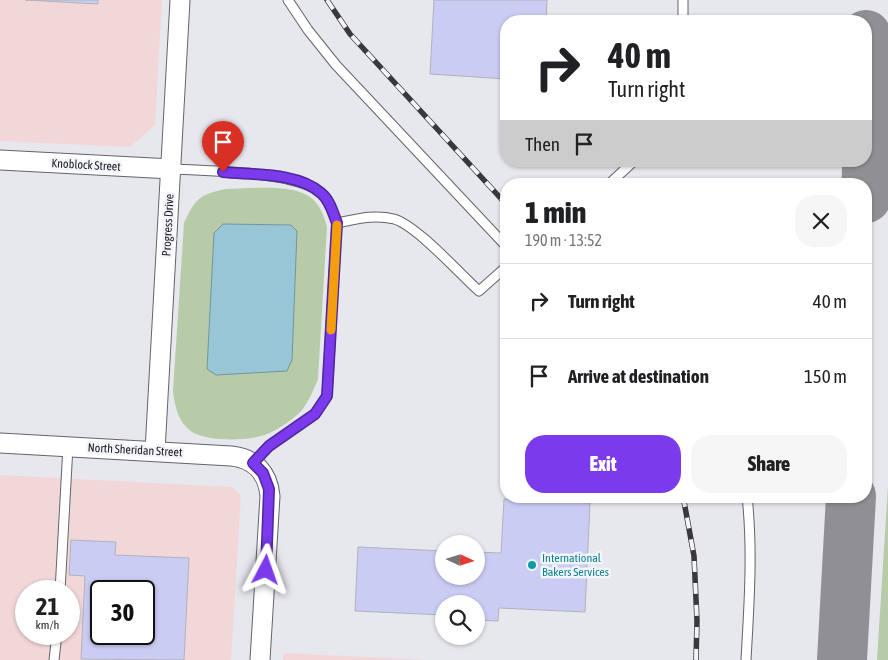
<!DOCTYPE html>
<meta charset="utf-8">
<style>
body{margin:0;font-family:"Asap Condensed",sans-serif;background:#f6f6f6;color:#202124;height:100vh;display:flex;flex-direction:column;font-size:19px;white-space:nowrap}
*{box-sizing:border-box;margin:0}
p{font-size:16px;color:#757577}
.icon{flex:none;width:28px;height:28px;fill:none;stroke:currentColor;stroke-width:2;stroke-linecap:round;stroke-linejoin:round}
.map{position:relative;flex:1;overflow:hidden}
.sheet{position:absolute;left:500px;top:178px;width:372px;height:325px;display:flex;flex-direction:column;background:#fff;border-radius:20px;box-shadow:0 1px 4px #0004}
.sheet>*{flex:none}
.hud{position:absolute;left:500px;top:15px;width:372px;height:152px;border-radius:20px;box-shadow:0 1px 4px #0004;background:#fff;color:#202124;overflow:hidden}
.needle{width:32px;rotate:94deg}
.controls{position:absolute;left:435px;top:535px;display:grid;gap:10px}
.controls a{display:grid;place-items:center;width:50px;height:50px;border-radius:50%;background:#fff;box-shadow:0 1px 4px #0004;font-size:25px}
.speed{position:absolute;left:15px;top:580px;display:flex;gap:10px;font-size:25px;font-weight:700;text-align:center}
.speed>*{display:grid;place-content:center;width:65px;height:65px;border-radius:50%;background:#fff;box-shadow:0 1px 4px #0004;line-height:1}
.speed small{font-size:12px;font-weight:400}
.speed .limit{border:2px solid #111;border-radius:8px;background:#fff;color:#111}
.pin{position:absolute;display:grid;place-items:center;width:42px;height:42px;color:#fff;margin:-51px -21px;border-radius:50% 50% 50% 0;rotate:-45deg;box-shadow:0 0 5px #0007}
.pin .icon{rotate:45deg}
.me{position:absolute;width:55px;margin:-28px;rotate:4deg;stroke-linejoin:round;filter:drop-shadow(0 0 4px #0008)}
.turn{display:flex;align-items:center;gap:18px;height:105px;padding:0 25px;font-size:22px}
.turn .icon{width:65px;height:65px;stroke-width:2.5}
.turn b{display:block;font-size:35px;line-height:42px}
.then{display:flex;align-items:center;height:48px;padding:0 25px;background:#0003;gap:10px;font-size:19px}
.round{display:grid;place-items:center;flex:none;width:52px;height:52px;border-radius:20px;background:#f6f6f6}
.headline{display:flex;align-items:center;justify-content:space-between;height:85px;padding:0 25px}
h1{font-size:30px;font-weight:800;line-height:38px}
.primary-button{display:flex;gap:10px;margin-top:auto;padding:10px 25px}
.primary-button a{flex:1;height:58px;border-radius:20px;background:#7c3aed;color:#fff;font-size:20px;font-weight:800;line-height:58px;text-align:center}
.primary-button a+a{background:#f6f6f6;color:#202124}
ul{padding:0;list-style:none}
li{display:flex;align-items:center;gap:15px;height:75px;padding:0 25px;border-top:1px solid #e0e0e0}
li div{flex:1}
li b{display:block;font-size:19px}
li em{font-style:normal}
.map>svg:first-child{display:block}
.industrial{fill:#f2d7d8;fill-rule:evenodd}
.green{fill:#b8cba9}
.water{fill:#98c6d6;stroke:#73949f}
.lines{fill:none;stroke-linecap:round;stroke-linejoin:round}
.taxiway{stroke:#909094;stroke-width:50}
.building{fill:#caccf3;stroke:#b2b2b9;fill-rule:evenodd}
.service-casing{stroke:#63646a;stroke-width:11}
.minor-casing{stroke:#63646a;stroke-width:21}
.service{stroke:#fff;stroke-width:9}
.minor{stroke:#fff;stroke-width:19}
.rail-casing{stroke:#39393b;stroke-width:5.5}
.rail{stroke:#f4f5fc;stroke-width:4;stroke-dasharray:11;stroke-linecap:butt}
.route-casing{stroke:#51269a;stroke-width:12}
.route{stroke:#7c3aed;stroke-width:9}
.slow{stroke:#f59e0b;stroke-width:9}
.culture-dot{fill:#0f9aa8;stroke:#f4f5fc;stroke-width:2}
.labels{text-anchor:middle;stroke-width:5;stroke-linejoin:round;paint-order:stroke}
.street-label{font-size:12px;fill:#1e1e20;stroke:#f4f5fc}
.culture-label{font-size:12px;fill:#0d838f;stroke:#f4f5fc;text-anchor:start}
</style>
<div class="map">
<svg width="888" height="660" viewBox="0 0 888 660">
<rect width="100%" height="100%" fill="#e7e7ee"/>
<g class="industrial">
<path d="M0,0H162L155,125L130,147L0,141Z"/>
<path d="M0,475L232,487L241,495L231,660H0ZM26,591H69V634H26ZM101,591H144V634H101Z"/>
<path d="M284,653L427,660H283Z"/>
</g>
<g class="green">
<path d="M225,189C248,189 291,183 310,197C320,204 324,216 327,227L318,379C314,389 309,401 302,410C294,419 279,429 267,434C251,441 207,442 192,432C178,422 175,407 173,391L184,223C195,199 199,195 225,189Z"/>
<path d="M888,486V660H877Z"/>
</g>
<path class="water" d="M223,224L291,225L297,231L292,360L287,371L216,375L207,369L214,233Z"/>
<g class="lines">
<g class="taxiway">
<path d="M866,35L869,108L866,198"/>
<path d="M842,660L851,496"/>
</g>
</g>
<g class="building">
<path d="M25,0H98V4Z"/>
<path d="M434,0H547L546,21H506V79L430,74Z"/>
<path d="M504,499L590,503L585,612L499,608L498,621L476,620V604H444V615L355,611L358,547L444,551V576H476V552L501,553Z"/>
<path d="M71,540L116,542L115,555L189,558L184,660L81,659L85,576L69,575ZM101,591H144V634H101Z"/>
</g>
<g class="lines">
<defs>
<g id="service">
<path d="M288,0L308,30L336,65L506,246"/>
<path d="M683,0V21"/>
<path d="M172,169C206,171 297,171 321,193C330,201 333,213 337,223L327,396L315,414L269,446L253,463"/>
<path d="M609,184L634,161"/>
<path d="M337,223C357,219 374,214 394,219C416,225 460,274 479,291L506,267"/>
<path d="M60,591L68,446"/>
<path d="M54,660L57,634"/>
<path d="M746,660C749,606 753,551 747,496"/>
</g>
<g id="minor">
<path d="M0,160L172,169"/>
<path d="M0,443L231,456C254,458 268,473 270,496L260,660"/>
<path d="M155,451L180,0"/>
</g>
</defs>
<use href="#service" class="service-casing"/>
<use href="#minor" class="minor-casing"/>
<use href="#service" class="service"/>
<use href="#minor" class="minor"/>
<defs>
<g id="rail">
<path d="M327,0L350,34L506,204"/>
<path d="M683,496L694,556L697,621L696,660"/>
</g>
</defs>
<use href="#rail" class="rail-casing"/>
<use href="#rail" class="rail"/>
</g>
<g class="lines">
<defs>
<path id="route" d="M223,172C252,175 298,172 321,193C330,200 333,213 337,223L327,396L315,414L269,446L253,463L263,473L269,489L266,570"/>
</defs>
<use href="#route" class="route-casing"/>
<use href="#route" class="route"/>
<path class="slow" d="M331,330L337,225"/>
</g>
<circle class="culture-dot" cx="532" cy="565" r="5"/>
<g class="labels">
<g class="street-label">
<text transform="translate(86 165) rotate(3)" y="4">Knoblock Street</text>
<text transform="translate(168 225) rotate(-87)" y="4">Progress Drive</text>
<text transform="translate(135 450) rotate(3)" y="4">North Sheridan Street</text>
</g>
<g class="culture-label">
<text x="542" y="562">International<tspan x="542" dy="14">Bakers Services</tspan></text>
</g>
</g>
</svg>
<div class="controls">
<a><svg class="needle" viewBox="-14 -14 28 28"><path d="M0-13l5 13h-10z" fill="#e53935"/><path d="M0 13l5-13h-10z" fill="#757577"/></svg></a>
<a><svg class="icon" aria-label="search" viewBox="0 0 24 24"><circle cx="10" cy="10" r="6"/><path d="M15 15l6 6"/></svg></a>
</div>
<div class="speed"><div>21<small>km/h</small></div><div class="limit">30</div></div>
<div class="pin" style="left:223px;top:172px;background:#d93025"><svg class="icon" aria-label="arrive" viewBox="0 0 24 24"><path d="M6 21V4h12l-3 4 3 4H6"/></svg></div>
<svg class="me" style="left:266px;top:570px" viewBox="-20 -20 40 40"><path d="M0-17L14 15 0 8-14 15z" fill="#7c3aed" stroke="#fff" stroke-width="4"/></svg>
<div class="hud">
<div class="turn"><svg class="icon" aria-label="right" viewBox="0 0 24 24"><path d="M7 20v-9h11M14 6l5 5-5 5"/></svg><div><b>40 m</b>Turn right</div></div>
<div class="then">Then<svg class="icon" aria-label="arrive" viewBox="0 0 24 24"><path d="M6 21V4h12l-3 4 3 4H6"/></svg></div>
</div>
<section class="sheet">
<div class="headline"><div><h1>1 min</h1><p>190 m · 13:52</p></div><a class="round"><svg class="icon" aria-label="close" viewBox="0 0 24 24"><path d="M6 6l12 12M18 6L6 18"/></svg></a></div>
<ul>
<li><svg class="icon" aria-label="right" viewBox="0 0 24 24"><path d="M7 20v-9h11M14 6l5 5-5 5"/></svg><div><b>Turn right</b></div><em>40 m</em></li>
<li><svg class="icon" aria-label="arrive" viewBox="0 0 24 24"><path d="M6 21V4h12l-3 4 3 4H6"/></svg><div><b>Arrive at destination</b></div><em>150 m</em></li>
</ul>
<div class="primary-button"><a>Exit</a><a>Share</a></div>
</section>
</div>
